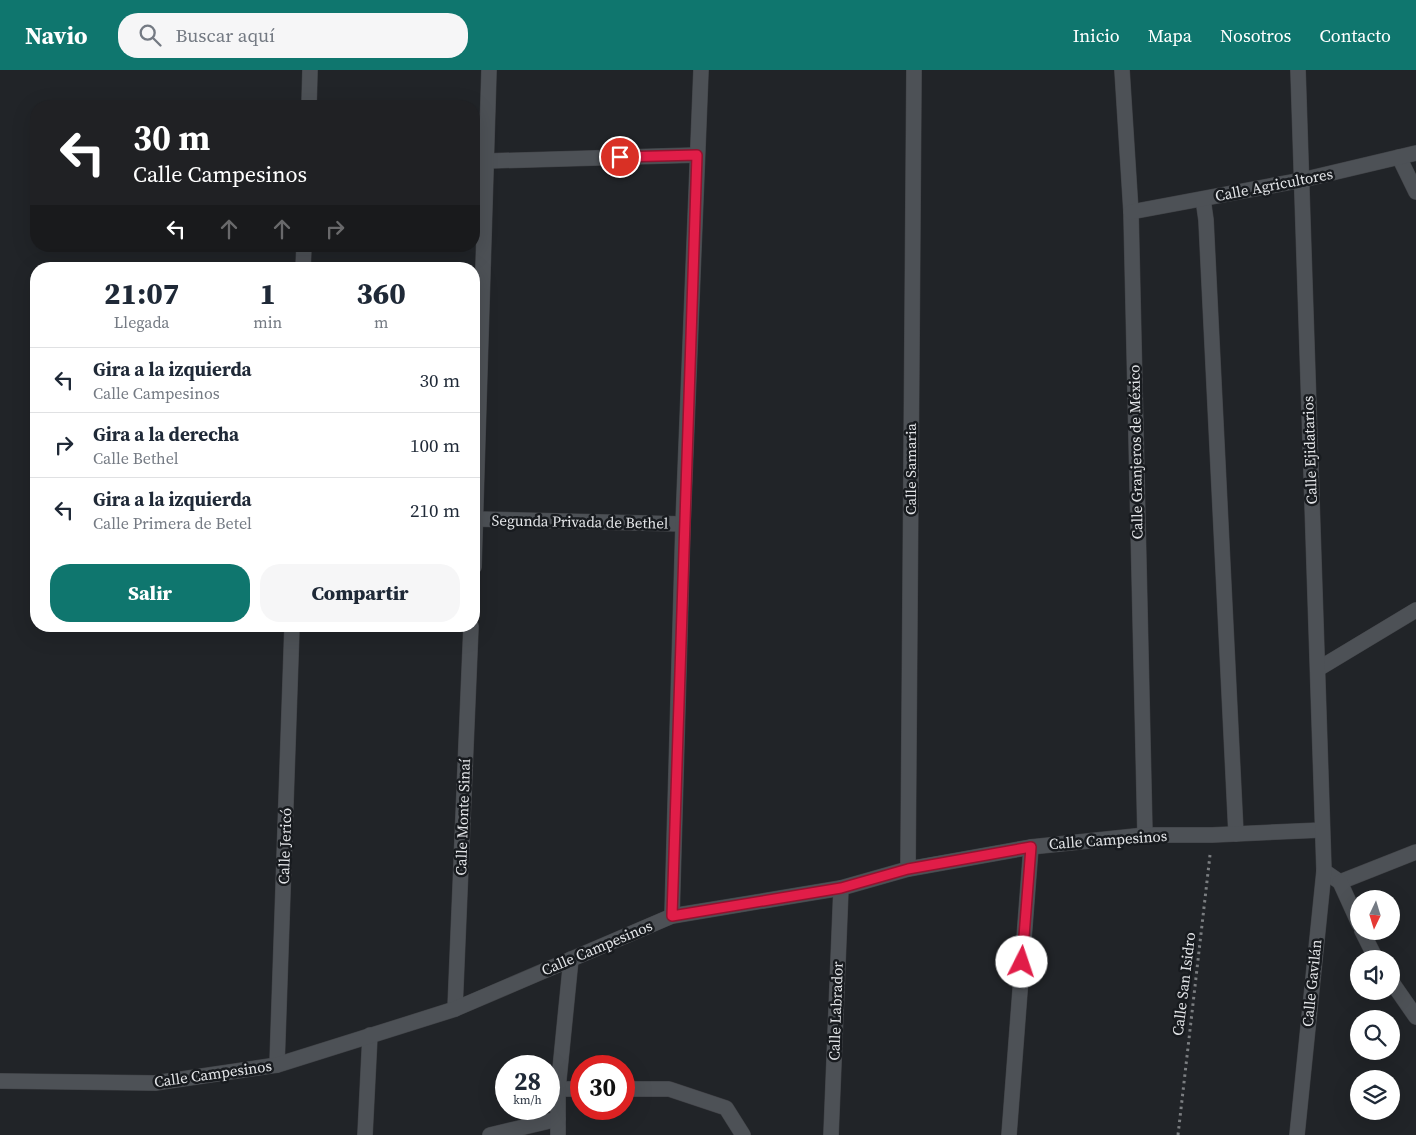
<!DOCTYPE html>
<html lang="es">
<meta charset="utf-8">
<style>
body{margin:0;font-family:"Source Serif 4",serif;background:#f6f6f7;color:#1f2937;height:100vh;display:flex;flex-direction:column;font-size:19px;white-space:nowrap}
*{box-sizing:border-box;margin:0}
p{font-size:16px;color:#747a83}
.icon{flex:none;width:28px;height:28px;fill:none;stroke:currentColor;stroke-width:2;stroke-linecap:round;stroke-linejoin:round}
.map{position:relative;flex:1;overflow:hidden}
.drawer{position:absolute;left:30px;top:192px;width:450px;height:370px;display:flex;flex-direction:column;background:#fff;border-radius:20px;box-shadow:0 5px 20px #0002}
.drawer>*{flex:none}
.guide{position:absolute;left:30px;top:30px;width:450px;height:152px;border-radius:20px;box-shadow:0 5px 20px #0002;background:#202124;color:#fff;overflow:hidden}
.needle{width:32px;rotate:184deg}
.controls{position:absolute;left:1350px;top:820px;display:grid;gap:10px}
.controls a{display:grid;place-items:center;width:50px;height:50px;border-radius:50%;background:#fff;box-shadow:0 5px 20px #0002;font-size:25px}
.speed{position:absolute;left:495px;top:985px;display:flex;gap:10px;font-size:25px;font-weight:700;text-align:center}
.speed>*{display:grid;place-content:center;width:65px;height:65px;border-radius:50%;background:#fff;box-shadow:0 5px 20px #0002;line-height:1}
.speed small{font-size:12px;font-weight:400}
.speed .limit{border:8px solid #d22;background:#fff;color:#111}
.pin{position:absolute;display:grid;place-items:center;width:42px;height:42px;color:#fff;margin:-21px;border:2px solid #fff;border-radius:50%;box-shadow:0 1px 5px #0007}
.me{position:absolute;width:55px;margin:-28px;rotate:4deg;stroke-linejoin:round;filter:drop-shadow(0 0 4px #0008)}
.turn{display:flex;align-items:center;gap:18px;height:105px;padding:0 20px;font-size:22px}
.turn .icon{width:65px;height:65px;stroke-width:2.5}
.turn b{display:block;font-size:35px;line-height:42px}
.lanes{display:flex;align-items:center;height:48px;padding:0 20px;background:#0003;justify-content:center;gap:25px;direction:ltr}
.lanes .off{opacity:.35}
.eta{display:flex;justify-content:space-evenly;align-items:center;height:85px;text-align:center}
.eta b{font-size:30px;font-weight:800;line-height:35px}
.cta{display:flex;gap:10px;margin-top:auto;padding:10px 20px}
.cta a{flex:1;height:58px;border-radius:20px;background:#0f766e;color:#fff;font-size:20px;font-weight:800;line-height:58px;text-align:center}
.cta a+a{background:#f6f6f7;color:#1f2937}
ul{padding:0;list-style:none}
li{display:flex;align-items:center;gap:15px;height:65px;padding:0 20px;border-top:1px solid #e0e1e3}
li div{flex:1}
li b{display:block;font-size:19px}
li em{font-style:normal}
header{display:flex;align-items:center;gap:30px;box-sizing:border-box;height:70px;padding:0 25px;background:#0f766e;color:#fff}
header strong{font-size:24px}
nav{display:flex;gap:28px;margin-inline-start:auto;font-size:18px}
.search{width:350px;height:45px;background:#f6f6f7;display:flex;align-items:center;gap:12px;box-sizing:border-box;padding:0 18px;border-radius:20px;color:#747a83;font-size:19px}
.map>svg:first-child{display:block}
.lines{fill:none;stroke-linecap:round;stroke-linejoin:round}
.street-casing{stroke:#3f4145;stroke-width:16}
.secondary-casing{stroke:#3f4145;stroke-width:16}
.path{stroke:#7b7e81;stroke-width:3;stroke-dasharray:2.5 4;stroke-linecap:butt}
.street{stroke:#4d5156;stroke-width:15}
.secondary{stroke:#4d5156;stroke-width:15}
.route-casing{stroke:#92132f;stroke-width:12}
.route{stroke:#e11d48;stroke-width:9}
.labels{text-anchor:middle;stroke-width:5;stroke-linejoin:round;paint-order:stroke}
.street-label{font-size:15px;fill:#e3e5e8;stroke:#181b1f}
</style>
<header>
<strong>Navio</strong>
<div class="search"><svg class="icon" aria-label="search" viewBox="0 0 24 24"><circle cx="10" cy="10" r="6"/><path d="M15 15l6 6"/></svg>Buscar aquí</div>
<nav><a>Inicio</a><a>Mapa</a><a>Nosotros</a><a>Contacto</a></nav>
</header>
<div class="map">
<svg width="1416" height="1065" viewBox="0 0 1416 1065">
<rect width="100%" height="100%" fill="#212428"/>
<g class="lines">
<defs>
<g id="street">
<path d="M1122,0L1131,142L1145,765"/>
<path d="M309,36L310,0"/>
<path d="M1399,87L1416,122"/>
<path d="M487,91L697,85"/>
<path d="M1203,129L1206,150L1236,764"/>
<path d="M1131,142L1302,110L1416,83"/>
<path d="M303,199L304,176"/>
<path d="M476,449L683,454"/>
<path d="M474,497L489,0"/>
<path d="M1318,599L1416,540"/>
<path d="M908,799L914,0"/>
<path d="M1324,801L1340,812L1416,782"/>
<path d="M1340,812L1359,854"/>
<path d="M672,846L683,454L701,0"/>
<path d="M1362,861L1376,889"/>
<path d="M1391,911L1416,947"/>
<path d="M455,939L471,556"/>
<path d="M277,995L292,556"/>
<path d="M558,1019H581"/>
<path d="M624,1019H669L726,1038L743,1065"/>
<path d="M365,1065L370,965"/>
<path d="M490,1065L558,1049"/>
<path d="M558,1065V1019L571,889"/>
<path d="M831,1065L841,818"/>
<path d="M1009,1065L1031,777"/>
</g>
<g id="secondary">
<path d="M0,1011L155,1013L277,995L455,939L672,846L841,818L908,799L1031,777L1145,765H1212L1322,760"/>
<path d="M1297,1065L1324,801L1298,0"/>
</g>
</defs>
<use href="#street" class="street-casing"/>
<use href="#secondary" class="secondary-casing"/>
<path class="path" d="M1178,1065L1210,785"/>
<use href="#street" class="street"/>
<use href="#secondary" class="secondary"/>
</g>
<g class="lines">
<defs>
<path id="route" d="M620,87L697,85L672,846L841,818L908,799L1031,777L1022,892"/>
</defs>
<use href="#route" class="route-casing"/>
<use href="#route" class="route"/>
</g>
<g class="labels">
<g class="street-label">
<text transform="translate(1274 115) rotate(-11)" y="5">Calle Agricultores</text>
<text transform="translate(1310 380) rotate(-92)" y="5">Calle Ejidatarios</text>
<text transform="translate(1136 382) rotate(-91)" y="5">Calle Granjeros de México</text>
<text transform="translate(911 399) rotate(-90)" y="5">Calle Samaria</text>
<text transform="translate(580 452) rotate(1)" y="5">Segunda Privada de Bethel</text>
<text transform="translate(463 747) rotate(-88)" y="5">Calle Monte Sinaí</text>
<text transform="translate(1108 770) rotate(-4)" y="5">Calle Campesinos</text>
<text transform="translate(285 776) rotate(-88)" y="5">Calle Jericó</text>
<text transform="translate(597 878) rotate(-23)" y="5">Calle Campesinos</text>
<text transform="translate(1312 913) rotate(-84)" y="5">Calle Gavilán</text>
<text transform="translate(1184 914) rotate(-83)" y="5">Calle San Isidro</text>
<text transform="translate(836 941) rotate(-88)" y="5">Calle Labrador</text>
<text transform="translate(213 1004) rotate(-8)" y="5">Calle Campesinos</text>
</g>
</g>
</svg>
<div class="controls">
<a><svg class="needle" viewBox="-14 -14 28 28"><path d="M0-13l5 13h-10z" fill="#e53935"/><path d="M0 13l5-13h-10z" fill="#747a83"/></svg></a>
<a><svg class="icon" aria-label="sound" viewBox="0 0 24 24"><path d="M4 9h4l5-4v14l-5-4H4zM17 9q2 3 0 6"/></svg></a>
<a><svg class="icon" aria-label="search" viewBox="0 0 24 24"><circle cx="10" cy="10" r="6"/><path d="M15 15l6 6"/></svg></a>
<a><svg class="icon" aria-label="layers" viewBox="0 0 24 24"><path d="M12 4l9 5-9 5-9-5zM3 14l9 5 9-5"/></svg></a>
</div>
<div class="speed"><div>28<small>km/h</small></div><div class="limit">30</div></div>
<div class="pin" style="left:620px;top:87px;background:#d93025"><svg class="icon" aria-label="arrive" viewBox="0 0 24 24"><path d="M6 21V4h12l-3 4 3 4H6"/></svg></div>
<svg class="me" style="left:1022px;top:892px" viewBox="-20 -20 40 40"><circle r="19" fill="#fff"/><path d="M0-13L10 11 0 6-10 11z" fill="#e11d48"/></svg>
<div class="guide">
<div class="turn"><svg class="icon" aria-label="left" viewBox="0 0 24 24"><path d="M17 20v-9H6M10 6l-5 5 5 5"/></svg><div><b>30 m</b>Calle Campesinos</div></div>
<div class="lanes"><svg class="icon" aria-label="left" viewBox="0 0 24 24"><path d="M17 20v-9H6M10 6l-5 5 5 5"/></svg><svg class="icon off" aria-label="ahead" viewBox="0 0 24 24"><path d="M12 20V5M6 11l6-6 6 6"/></svg><svg class="icon off" aria-label="ahead" viewBox="0 0 24 24"><path d="M12 20V5M6 11l6-6 6 6"/></svg><svg class="icon off" aria-label="right" viewBox="0 0 24 24"><path d="M7 20v-9h11M14 6l5 5-5 5"/></svg></div>
</div>
<section class="drawer">
<div class="eta">
<div><b>21:07</b><p>Llegada</p></div>
<div><b>1</b><p>min</p></div>
<div><b>360</b><p>m</p></div>
</div>
<ul>
<li><svg class="icon" aria-label="left" viewBox="0 0 24 24"><path d="M17 20v-9H6M10 6l-5 5 5 5"/></svg><div><b>Gira a la izquierda</b><p>Calle Campesinos</p></div><em>30 m</em></li>
<li><svg class="icon" aria-label="right" viewBox="0 0 24 24"><path d="M7 20v-9h11M14 6l5 5-5 5"/></svg><div><b>Gira a la derecha</b><p>Calle Bethel</p></div><em>100 m</em></li>
<li><svg class="icon" aria-label="left" viewBox="0 0 24 24"><path d="M17 20v-9H6M10 6l-5 5 5 5"/></svg><div><b>Gira a la izquierda</b><p>Calle Primera de Betel</p></div><em>210 m</em></li>
</ul>
<div class="cta"><a>Salir</a><a>Compartir</a></div>
</section>
</div>
